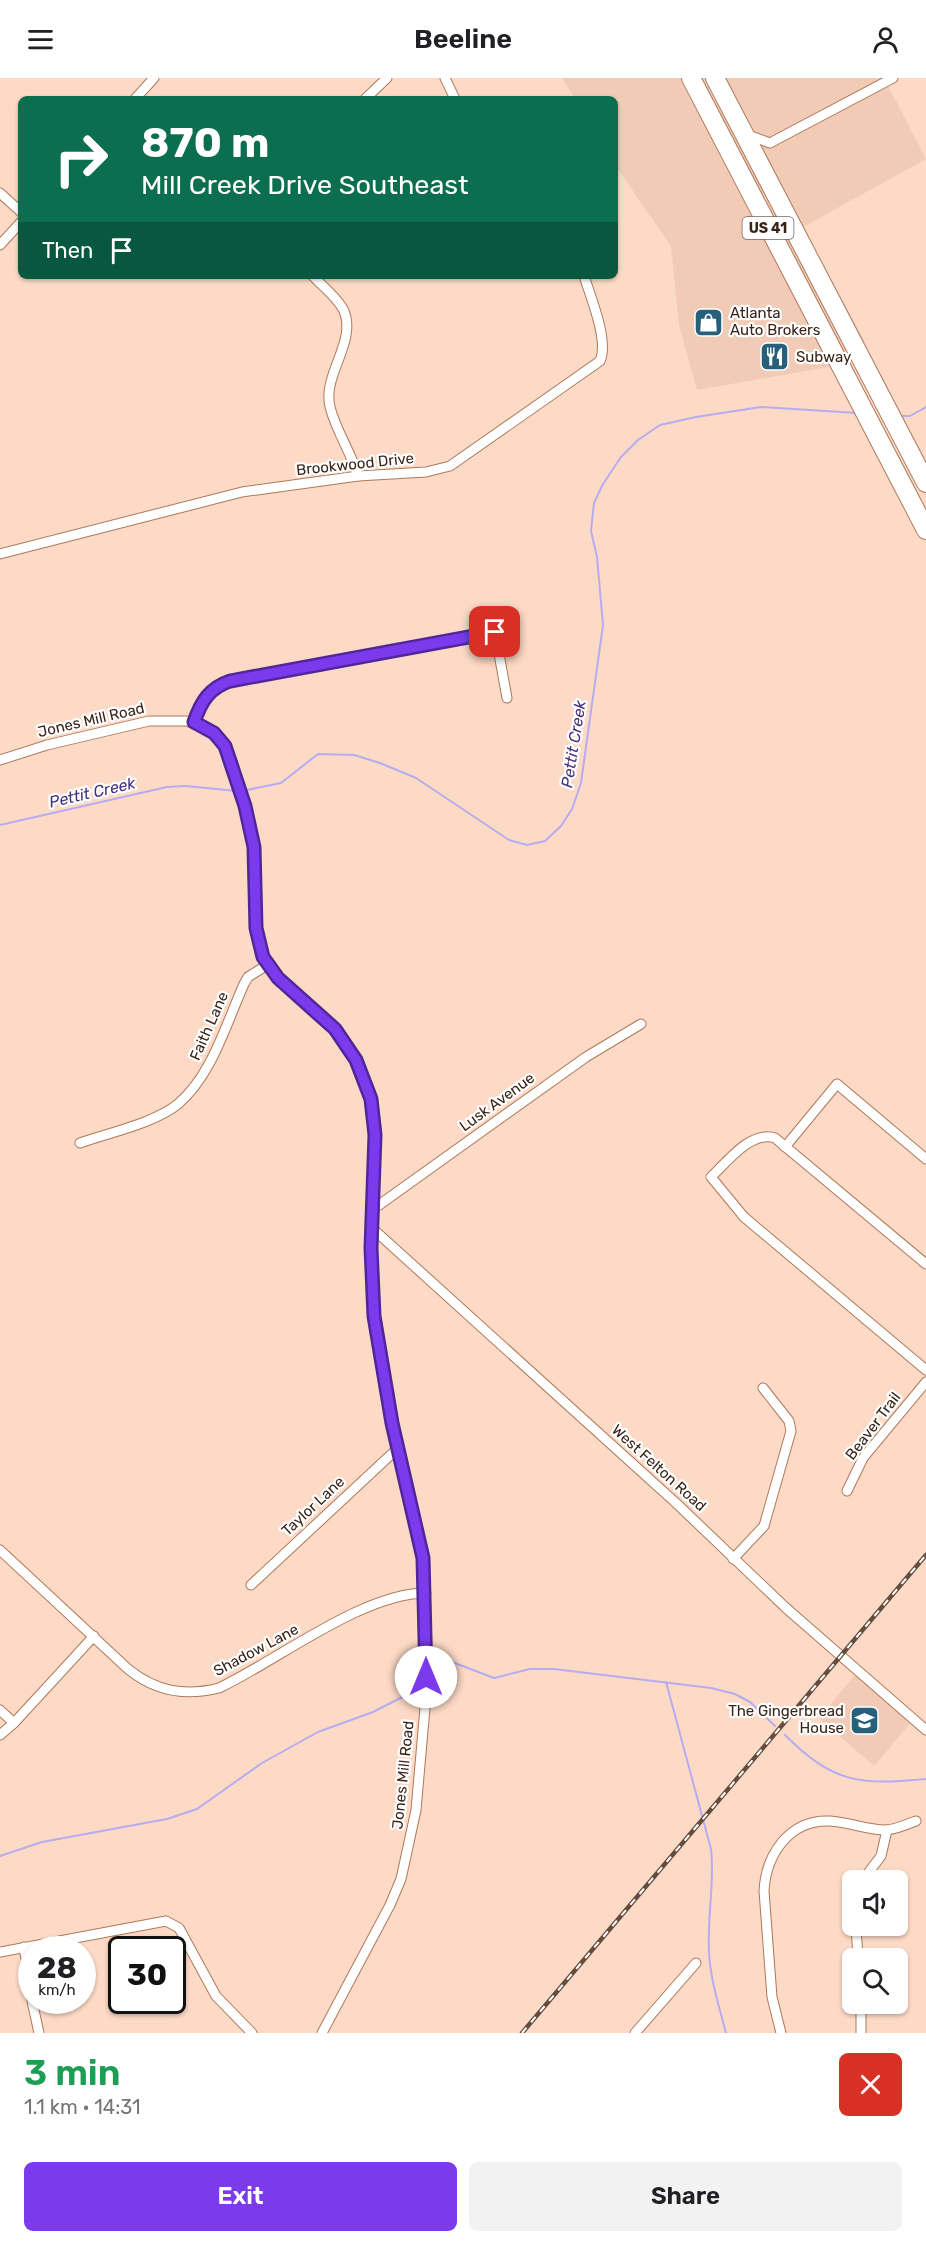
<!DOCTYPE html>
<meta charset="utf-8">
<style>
body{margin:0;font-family:Rubik,sans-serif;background:#f2f2f2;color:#202124;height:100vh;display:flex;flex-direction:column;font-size:22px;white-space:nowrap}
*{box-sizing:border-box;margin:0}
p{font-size:20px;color:#757577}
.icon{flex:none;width:33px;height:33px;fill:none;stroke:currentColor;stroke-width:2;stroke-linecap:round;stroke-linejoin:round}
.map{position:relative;height:1955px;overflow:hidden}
.drawer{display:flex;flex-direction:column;background:#fff;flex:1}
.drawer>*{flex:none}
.guide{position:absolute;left:18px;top:18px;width:600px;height:183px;border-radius:9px;box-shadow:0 2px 4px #0004;background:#0b6e4f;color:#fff;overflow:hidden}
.fabs{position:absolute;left:842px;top:1792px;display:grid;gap:12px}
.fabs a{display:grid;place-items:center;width:66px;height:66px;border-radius:9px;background:#fff;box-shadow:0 2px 4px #0004;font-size:30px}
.speed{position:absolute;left:18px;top:1858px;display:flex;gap:12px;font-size:30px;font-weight:700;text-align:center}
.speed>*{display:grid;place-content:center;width:78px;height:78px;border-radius:50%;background:#fff;box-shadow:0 2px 4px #0004;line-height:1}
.speed small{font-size:15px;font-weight:400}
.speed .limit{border:3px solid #111;border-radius:9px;background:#fff;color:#111}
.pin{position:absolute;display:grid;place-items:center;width:51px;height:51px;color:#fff;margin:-26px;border-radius:12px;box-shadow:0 3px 9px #0006}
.me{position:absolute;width:66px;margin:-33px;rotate:0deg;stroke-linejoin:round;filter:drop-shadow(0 0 4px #0008)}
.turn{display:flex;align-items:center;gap:21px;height:126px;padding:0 24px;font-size:27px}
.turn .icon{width:78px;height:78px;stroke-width:2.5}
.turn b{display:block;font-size:42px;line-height:51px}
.then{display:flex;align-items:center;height:57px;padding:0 24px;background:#0003;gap:12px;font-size:22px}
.round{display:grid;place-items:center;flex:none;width:63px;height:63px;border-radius:9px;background:#f2f2f2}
.summary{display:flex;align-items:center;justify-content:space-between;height:102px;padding:0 24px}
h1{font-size:36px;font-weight:600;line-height:45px;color:#1e9e55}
.action{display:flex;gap:12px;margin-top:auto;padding:12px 24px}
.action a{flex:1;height:69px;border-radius:9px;background:#7c3aed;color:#fff;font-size:24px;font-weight:600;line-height:69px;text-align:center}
.action a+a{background:#f2f2f2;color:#202124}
header{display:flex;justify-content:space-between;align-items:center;height:78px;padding:0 24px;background:#fff;font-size:27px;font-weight:600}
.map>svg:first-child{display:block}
.built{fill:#f1cbb5}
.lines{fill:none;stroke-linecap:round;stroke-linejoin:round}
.stream{stroke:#b6acf0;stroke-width:2}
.street-casing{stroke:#ad785a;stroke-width:11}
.highway-casing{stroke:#ad785a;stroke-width:20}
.street{stroke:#fff;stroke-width:9}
.highway{stroke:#fff;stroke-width:18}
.rail-casing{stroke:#644c3e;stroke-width:4.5}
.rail{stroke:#fff;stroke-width:2;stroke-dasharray:7;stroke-linecap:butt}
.route-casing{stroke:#51269a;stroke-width:15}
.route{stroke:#7c3aed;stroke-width:10}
.labels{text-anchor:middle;stroke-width:4.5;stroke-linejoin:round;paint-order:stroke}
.shield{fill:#fff;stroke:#74665d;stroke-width:1.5}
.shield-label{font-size:14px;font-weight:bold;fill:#392417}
.poi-label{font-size:15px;fill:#392417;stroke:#fff;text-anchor:start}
.street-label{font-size:15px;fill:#392417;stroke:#fff}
.water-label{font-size:16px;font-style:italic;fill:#432f7e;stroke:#fff}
</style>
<header><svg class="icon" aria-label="menu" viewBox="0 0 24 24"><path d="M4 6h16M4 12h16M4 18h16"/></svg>Beeline<svg class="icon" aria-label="person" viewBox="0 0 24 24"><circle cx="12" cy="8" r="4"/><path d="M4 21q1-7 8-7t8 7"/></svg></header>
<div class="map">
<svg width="926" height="1955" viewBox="0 0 926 1955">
<rect width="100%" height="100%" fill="#fddac6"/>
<g class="built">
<path d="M562,0H894L886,4L926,81L803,149L865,264L829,289L697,312L679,247L671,168L615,87V21H575Z"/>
<path d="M855,1597L911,1644L874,1688L819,1640Z"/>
</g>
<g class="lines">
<g class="stream">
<path d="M898,338H910L926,329"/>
<path d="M242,713L281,705L318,676L354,677L380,685L416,700L509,762L527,767L545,763L561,748L572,731L581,705L603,547L597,479L591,453L594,425L603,406L621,379L638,362L660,347L696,339L761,329L857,335"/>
<path d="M0,747L167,709L186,708L236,713"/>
<path d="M436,1601L452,1584L494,1600L530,1591H554L711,1610L735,1616L750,1624L775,1648"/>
<path d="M666,1604L711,1771C715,1804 707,1839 709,1873C710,1901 719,1928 726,1955"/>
<path d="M785,1657C834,1706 860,1707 926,1701"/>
<path d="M0,1778L42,1764L167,1741L197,1731L262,1685L318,1654L373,1634L418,1611"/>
</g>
<defs>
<g id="street">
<path d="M445,0L455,21"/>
<path d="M135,21L154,0"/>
<path d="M365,21L387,0"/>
<path d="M748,57L770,65L893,0"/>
<path d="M0,115L21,134"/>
<path d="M0,167L21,144"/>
<path d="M313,198C322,208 338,220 344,233C357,264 322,297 330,329C336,353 351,374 358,398"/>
<path d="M0,476L242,414L358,398L426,394L450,388L600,283C609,263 591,220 584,198"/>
<path d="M194,644C201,624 209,610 230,603L495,554L507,620"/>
<path d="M0,682L47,667L149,643H187L214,655L231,681L249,742L255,782L257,850L263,879L278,900L335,951L356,982L371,1021L375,1057L371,1170L374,1238L392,1345L423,1480L425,1630L416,1732L401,1801L390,1827L322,1955"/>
<path d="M80,1065C108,1055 155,1045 178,1026C212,997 226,946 244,906L248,899L267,887"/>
<path d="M785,1069L837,1006L926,1081"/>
<path d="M372,1127H379L586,979L641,946"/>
<path d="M372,1150L676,1425L786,1530L926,1652"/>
<path d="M926,1186L775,1060C751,1052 727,1084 711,1099L744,1139L926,1292"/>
<path d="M847,1413L863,1380L926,1304"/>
<path d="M0,1472L128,1591C155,1613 184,1619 219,1610C278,1582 363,1515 426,1515"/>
<path d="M733,1481L764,1448L791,1353L789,1343L763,1310"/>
<path d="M251,1507L397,1371"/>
<path d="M0,1632L14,1645"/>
<path d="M0,1657L14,1645L94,1558"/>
<path d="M862,1803L881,1778L887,1752"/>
<path d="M856,1848L858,1881"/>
<path d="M24,1869L32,1917"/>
<path d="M0,1874L166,1843L179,1850L216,1918L252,1955"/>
<path d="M32,1923L39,1955"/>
<path d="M861,1926V1955"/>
<path d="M635,1955L696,1885"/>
<path d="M781,1955L772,1919L764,1813C766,1777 789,1741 830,1743C848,1744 867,1752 885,1752C895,1752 907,1746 916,1743"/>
</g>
<g id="highway">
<path d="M691,0L926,452"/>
<path d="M715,0L926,405"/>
</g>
</defs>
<use href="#street" class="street-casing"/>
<use href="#highway" class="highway-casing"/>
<use href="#street" class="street"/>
<use href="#highway" class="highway"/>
<defs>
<path id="rail" d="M522,1955L926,1477"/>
</defs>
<use href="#rail" class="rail-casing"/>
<use href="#rail" class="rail"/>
</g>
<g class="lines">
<defs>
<path id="route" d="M426,1599L423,1480L392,1345L374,1238L371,1170L375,1057L371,1021L356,982L335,951L278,900L263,879L256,850L254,769L245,728L225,668L214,655L194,644C201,624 209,610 230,603L495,554"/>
</defs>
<use href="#route" class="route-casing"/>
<use href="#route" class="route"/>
</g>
<defs>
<symbol id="shop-square" viewBox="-11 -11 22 22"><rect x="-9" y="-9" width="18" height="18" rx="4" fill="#27607a" stroke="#fff"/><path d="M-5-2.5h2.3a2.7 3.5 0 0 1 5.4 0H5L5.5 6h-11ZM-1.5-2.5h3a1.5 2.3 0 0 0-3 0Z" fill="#fff"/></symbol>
<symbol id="restaurant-square" viewBox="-11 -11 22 22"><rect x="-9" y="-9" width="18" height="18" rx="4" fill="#27607a" stroke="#fff"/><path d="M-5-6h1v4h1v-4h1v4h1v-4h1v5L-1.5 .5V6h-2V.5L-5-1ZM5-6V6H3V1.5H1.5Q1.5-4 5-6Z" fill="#fff"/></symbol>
<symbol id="school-square" viewBox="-11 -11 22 22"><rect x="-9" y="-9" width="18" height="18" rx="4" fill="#27607a" stroke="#fff"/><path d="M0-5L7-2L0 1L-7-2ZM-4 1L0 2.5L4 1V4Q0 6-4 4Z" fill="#fff"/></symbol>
</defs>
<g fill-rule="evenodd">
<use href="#shop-square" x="692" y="228" width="33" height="33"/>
<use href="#restaurant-square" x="758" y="262" width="33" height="33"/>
<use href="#school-square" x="848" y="1626" width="33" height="33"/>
</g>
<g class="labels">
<rect class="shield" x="742.5" y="139" width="51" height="22" rx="4.5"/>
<g class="shield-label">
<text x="768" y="155">US 41</text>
</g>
<g class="poi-label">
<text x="730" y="240">Atlanta<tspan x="730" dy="17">Auto Brokers</tspan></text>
<text x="796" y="284">Subway</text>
<text x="844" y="1638" text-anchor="end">The Gingerbread<tspan x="844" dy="17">House</tspan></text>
</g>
<g class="street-label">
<text transform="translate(355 386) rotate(-6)" y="5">Brookwood Drive</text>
<text transform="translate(91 642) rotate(-13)" y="5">Jones Mill Road</text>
<text transform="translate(209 948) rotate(-66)" y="5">Faith Lane</text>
<text transform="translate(497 1024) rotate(-36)" y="5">Lusk Avenue</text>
<text transform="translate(873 1348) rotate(-53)" y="5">Beaver Trail</text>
<text transform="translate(659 1390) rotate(42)" y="5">West Felton Road</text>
<text transform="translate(313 1428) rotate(-43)" y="5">Taylor Lane</text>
<text transform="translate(256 1572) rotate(-28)" y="5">Shadow Lane</text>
<text transform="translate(403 1697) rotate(-84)" y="5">Jones Mill Road</text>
</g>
<g class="water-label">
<text transform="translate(573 666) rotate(-81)" y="6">Pettit Creek</text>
<text transform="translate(92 714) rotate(-13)" y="6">Pettit Creek</text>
</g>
</g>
</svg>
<div class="fabs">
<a><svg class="icon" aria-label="sound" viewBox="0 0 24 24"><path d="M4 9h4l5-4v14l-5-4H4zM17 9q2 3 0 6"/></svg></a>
<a><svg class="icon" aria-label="search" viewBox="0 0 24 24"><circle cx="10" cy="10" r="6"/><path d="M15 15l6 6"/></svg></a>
</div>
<div class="speed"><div>28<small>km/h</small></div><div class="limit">30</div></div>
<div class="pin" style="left:495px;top:554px;background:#d93025"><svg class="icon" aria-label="arrive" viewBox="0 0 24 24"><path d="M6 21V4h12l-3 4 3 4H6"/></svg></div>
<svg class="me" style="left:426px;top:1599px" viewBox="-20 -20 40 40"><circle r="19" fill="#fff"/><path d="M0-13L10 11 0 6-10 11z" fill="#7c3aed"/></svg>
<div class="guide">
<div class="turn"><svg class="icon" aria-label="right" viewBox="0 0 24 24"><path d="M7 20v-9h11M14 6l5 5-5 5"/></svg><div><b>870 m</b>Mill Creek Drive Southeast</div></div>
<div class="then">Then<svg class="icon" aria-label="arrive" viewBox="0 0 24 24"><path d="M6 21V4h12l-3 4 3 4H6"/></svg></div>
</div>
</div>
<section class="drawer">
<div class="summary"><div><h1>3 min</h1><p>1.1 km · 14:31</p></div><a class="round" style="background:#d93025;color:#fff"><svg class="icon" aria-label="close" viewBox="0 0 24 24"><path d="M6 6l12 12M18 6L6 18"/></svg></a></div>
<div class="action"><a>Exit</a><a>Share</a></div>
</section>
